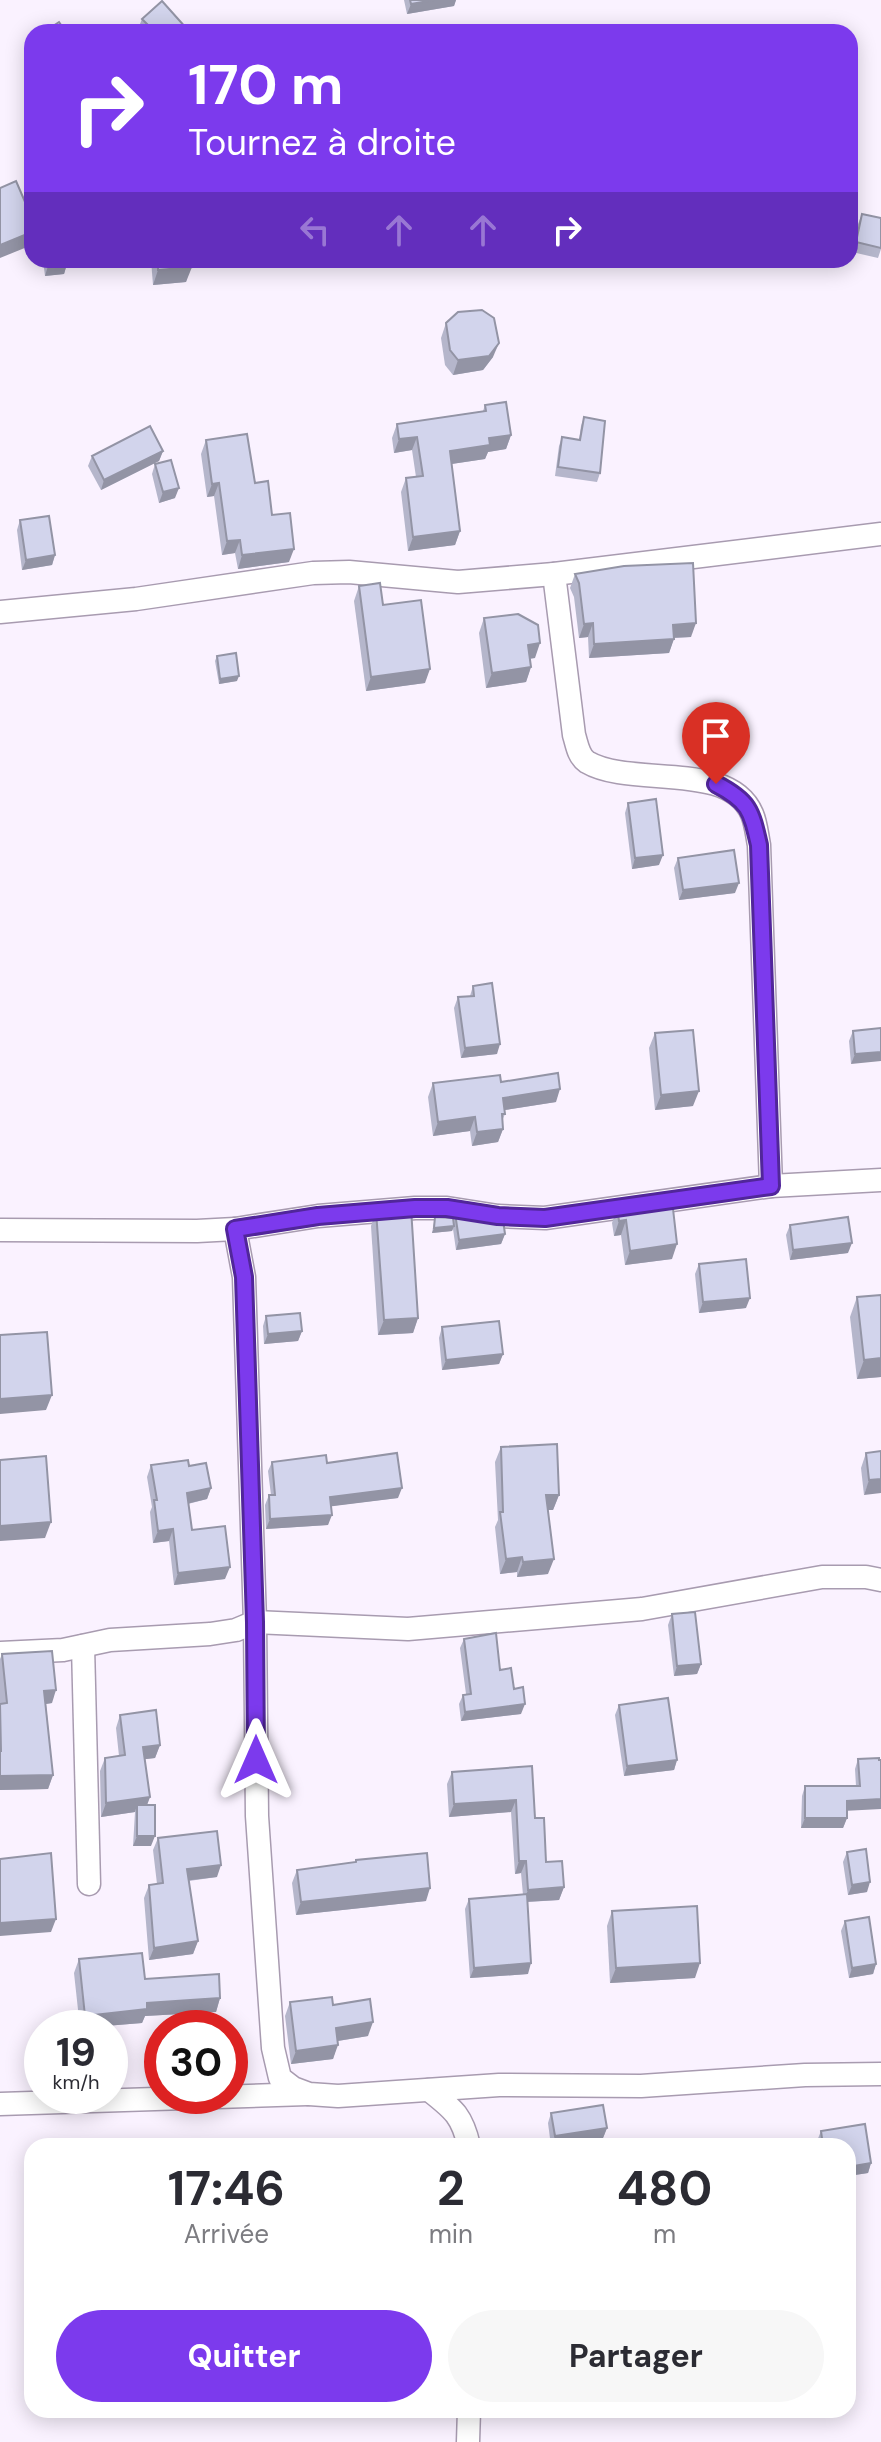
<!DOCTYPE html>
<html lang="fr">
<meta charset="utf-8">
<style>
body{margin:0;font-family:"DM Sans",sans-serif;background:#f7f7f7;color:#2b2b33;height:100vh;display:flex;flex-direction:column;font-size:30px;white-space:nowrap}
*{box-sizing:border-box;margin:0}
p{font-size:26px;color:#7c7c81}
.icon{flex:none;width:44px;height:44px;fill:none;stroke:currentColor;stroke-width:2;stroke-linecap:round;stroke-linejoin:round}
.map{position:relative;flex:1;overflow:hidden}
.drawer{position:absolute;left:24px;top:2138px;width:832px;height:280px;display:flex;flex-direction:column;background:#fff;border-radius:24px;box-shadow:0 4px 20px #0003}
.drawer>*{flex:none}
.guide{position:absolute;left:24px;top:24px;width:834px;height:244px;border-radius:24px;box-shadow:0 4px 20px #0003;background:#7c3aed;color:#fff;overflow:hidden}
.speed{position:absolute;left:24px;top:2010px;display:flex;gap:16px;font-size:40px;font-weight:700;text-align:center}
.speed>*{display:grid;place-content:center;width:104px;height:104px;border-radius:50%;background:#fff;box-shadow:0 4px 20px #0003;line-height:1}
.speed small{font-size:20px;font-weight:400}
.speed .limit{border:12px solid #d22;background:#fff;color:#111}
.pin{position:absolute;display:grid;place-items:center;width:68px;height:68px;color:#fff;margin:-82px -34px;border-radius:50% 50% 50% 0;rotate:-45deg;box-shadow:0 0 8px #0007}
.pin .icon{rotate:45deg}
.me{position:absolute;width:88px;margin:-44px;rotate:0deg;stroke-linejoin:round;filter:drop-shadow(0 0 6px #0008)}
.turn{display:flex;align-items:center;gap:28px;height:168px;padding:0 32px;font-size:36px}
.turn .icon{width:104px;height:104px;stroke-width:2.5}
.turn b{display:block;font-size:56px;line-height:68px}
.lanes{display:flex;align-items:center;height:76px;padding:0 32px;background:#0003;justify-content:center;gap:40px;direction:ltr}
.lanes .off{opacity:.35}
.eta{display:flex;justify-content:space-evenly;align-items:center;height:136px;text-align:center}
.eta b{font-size:48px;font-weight:700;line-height:56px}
.primary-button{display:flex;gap:16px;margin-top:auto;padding:16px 32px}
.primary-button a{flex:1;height:92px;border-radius:48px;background:#7c3aed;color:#fff;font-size:32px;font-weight:700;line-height:92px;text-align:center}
.primary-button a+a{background:#f7f7f7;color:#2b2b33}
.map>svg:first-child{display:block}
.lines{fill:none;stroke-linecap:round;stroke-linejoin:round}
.street-casing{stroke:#a89bb0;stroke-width:25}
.street{stroke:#fff;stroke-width:22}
.wall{fill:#b5b6cb}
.shaded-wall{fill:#9394a5}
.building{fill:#d2d4ec;stroke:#9394a5;stroke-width:2}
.route-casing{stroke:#51269a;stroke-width:20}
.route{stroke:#7c3aed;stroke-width:14}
</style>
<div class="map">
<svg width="881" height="2442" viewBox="0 0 881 2442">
<rect width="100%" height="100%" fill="#faf2ff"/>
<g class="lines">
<defs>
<g id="street">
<path d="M554,574L574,735C577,744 578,756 587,762C631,788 729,760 752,814C756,823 757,835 759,845L771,1186"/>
<path d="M0,612L136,599L313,573L349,572L458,582L554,574L881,534"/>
<path d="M235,1229L244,1277L255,1622L257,1816L273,2048L280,2078L293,2088L309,2094L338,2096L499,2085L641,2086L805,2075L881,2074"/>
<path d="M0,1230L197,1231L235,1229L318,1216L415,1208H447L498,1216L545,1218L771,1186L881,1180"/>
<path d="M83,1646L89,1884"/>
<path d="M0,1653L63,1650L110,1640L210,1634L236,1630L255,1622L408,1629L642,1609L822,1577H866L881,1580"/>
<path d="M429,2090C453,2109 462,2115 469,2146"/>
<path d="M0,2104L307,2094"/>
<path d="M468,2442L469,2410"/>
</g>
</defs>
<use href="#street" class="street-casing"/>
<use href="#street" class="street"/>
</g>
<g class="wall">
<path d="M404,0H456L454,6L407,14Z"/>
<path d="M142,19L186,32H142L138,29Z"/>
<path d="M32,41V55L29,50Z"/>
<path d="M862,214L881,218V249L878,258L852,252L858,224Z"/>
<path d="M43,260H67V264L64,274L45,276Z"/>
<path d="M151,260H191L186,282L153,285Z"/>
<path d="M446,323L493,357L483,370L453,375L445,365L441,338Z"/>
<path d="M485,405L511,435L506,449L488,452L485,459L451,464L460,531L455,545L408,551L401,492L406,478L416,477L412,450L394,453L392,438L397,424L483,411Z"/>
<path d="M584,417L600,473L597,482L555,476L559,446L562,437L579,440L581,426Z"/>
<path d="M206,440L255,483L272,515L289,562L238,569L235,553L222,555L214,496L207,497L201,454Z"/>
<path d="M163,451L159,461L101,490L88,466L92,456Z"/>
<path d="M155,464L175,498L159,503L152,474Z"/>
<path d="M20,520L55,555L52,565L22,570L17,530Z"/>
<path d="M575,574L691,637L674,638L669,653L589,658L588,637L579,638L574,597L570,588Z"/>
<path d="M359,586L383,605L425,683L366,691L354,601Z"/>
<path d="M484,618L535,658L530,659L531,667L526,682L486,688L479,633Z"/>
<path d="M217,656L237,681L219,684L215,661Z"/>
<path d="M628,803L659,865L632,869L625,813Z"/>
<path d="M678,858L735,893L679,900L674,868Z"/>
<path d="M473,986L497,1054L461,1058L454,1008L458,997L470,996Z"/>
<path d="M881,1028L851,1064L849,1041L853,1031Z"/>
<path d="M655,1033L693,1106L655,1110L649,1048Z"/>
<path d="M501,1082L556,1102L505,1110V1114L502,1121L503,1129L498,1142L472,1146L470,1131L433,1136L428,1097L433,1083Z"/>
<path d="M617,1208L672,1259L625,1265L621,1235L614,1236L612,1223Z"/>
<path d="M376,1211L418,1318L413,1333L378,1335L371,1226Z"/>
<path d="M455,1213L505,1234L501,1244L456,1250L453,1229L452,1231L432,1233L435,1217L453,1219Z"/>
<path d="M790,1225L848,1253L790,1260L786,1235Z"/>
<path d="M699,1264L746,1308L699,1313L695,1274Z"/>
<path d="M857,1297L881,1377L857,1379L850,1317Z"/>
<path d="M266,1316L302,1331L298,1341L264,1344L263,1326Z"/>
<path d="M442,1327L503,1354L499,1364L442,1370L439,1338Z"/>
<path d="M501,1447L559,1495L553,1510H548V1574L517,1577V1572L500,1574L495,1527L498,1520L495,1462Z"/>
<path d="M881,1451L864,1495L861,1468L866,1453Z"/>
<path d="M272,1462L327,1463L398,1498L331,1506L328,1525L266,1529L265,1505L269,1495H271L268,1471Z"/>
<path d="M151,1465L189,1466L211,1488L207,1499L188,1504L192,1530L225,1579L174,1585L169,1541L153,1543L150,1512L152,1507L147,1477Z"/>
<path d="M672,1614L701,1664L697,1674L674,1676L668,1625Z"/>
<path d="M464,1639L500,1670L521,1714L461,1721L459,1704L463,1695L466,1694L460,1648Z"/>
<path d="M2,1654L52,1703L46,1704L53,1775L48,1789L0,1790V1659Z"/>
<path d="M619,1705L677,1760L674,1770L624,1776L615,1715Z"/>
<path d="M120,1715L160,1745L155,1758L145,1759L150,1797L147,1805L151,1846H133L135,1812L101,1817L100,1771L105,1758L119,1756L116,1728Z"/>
<path d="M879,1758L847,1811V1818L843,1828H801L802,1796L805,1786H856L855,1769L858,1759Z"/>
<path d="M532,1766L535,1818L546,1862L564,1887L559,1900L528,1902V1974L470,1978L465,1909L469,1899L523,1895L521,1873L515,1874L511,1812L449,1817L447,1784L452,1772Z"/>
<path d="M158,1838L217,1877L189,1881L198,1941L193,1954L149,1960L144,1898L149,1885L157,1884L153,1850Z"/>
<path d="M847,1852L867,1892L848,1895L843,1862Z"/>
<path d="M356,1860L426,1901L296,1915L292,1883L297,1870L355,1862Z"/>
<path d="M612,1911L695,1978L610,1983L607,1926Z"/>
<path d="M845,1921L876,1964L873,1974L849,1978L841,1931Z"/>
<path d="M79,1959L145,1979L220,1998L216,2012L145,2016L142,2023L80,2028L74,1973Z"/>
<path d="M290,2002L333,2005L368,2036L338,2041L333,2059L291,2064L285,2016Z"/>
<path d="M551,2113L607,2128L603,2138L551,2146L548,2123Z"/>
<path d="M865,2124L871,2163L868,2173L848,2176V2146H818L817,2141L821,2131Z"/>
</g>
<g class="shaded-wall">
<path d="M434,0H456L454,6L407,14L411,4Z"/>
<path d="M32,232V245L0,258V245Z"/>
<path d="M67,264L64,274L45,276L48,266Z"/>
<path d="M192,267L186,282L153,285L158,270Z"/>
<path d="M499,343L493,357L483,370L453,375L458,360Z"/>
<path d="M511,435L506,449L488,452L485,459L445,465L450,451L489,438Z"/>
<path d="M417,437L412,450L394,453L399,439Z"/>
<path d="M163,451L159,461L101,490L104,480Z"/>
<path d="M219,483L214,496L207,497L212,484Z"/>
<path d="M179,488L175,498L159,503L163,492Z"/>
<path d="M460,531L455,545L408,551L413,537Z"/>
<path d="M240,540L235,553L222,555L227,541Z"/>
<path d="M294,549L289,562L238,569L242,555Z"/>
<path d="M55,555L52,565L22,570L26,560Z"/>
<path d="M593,623L588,637L579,638L584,624Z"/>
<path d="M696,623L691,637L668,638L673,625Z"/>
<path d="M674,639L669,653L589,658L594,644Z"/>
<path d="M540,643L535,658L523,659L528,645Z"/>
<path d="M531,667L526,682L486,688L492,673Z"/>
<path d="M430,669L425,683L366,691L371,677Z"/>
<path d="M239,676L237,681L219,684L220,679Z"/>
<path d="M663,855L659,865L632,869L635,858Z"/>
<path d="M739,883L735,893L679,900L683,890Z"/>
<path d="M500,1044L497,1054L461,1058L465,1048Z"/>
<path d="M881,1052V1061L851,1064L855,1054Z"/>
<path d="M560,1089L556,1102L498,1111L503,1098Z"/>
<path d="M699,1091L693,1106L655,1110L661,1095Z"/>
<path d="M475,1117L470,1131L433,1136L438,1122Z"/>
<path d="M503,1129L498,1142L472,1146L477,1132Z"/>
<path d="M626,1220L621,1235L614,1236L619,1221Z"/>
<path d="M454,1226L452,1231L432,1233L434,1228Z"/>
<path d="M505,1234L501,1244L456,1250L459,1240Z"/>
<path d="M852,1243L848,1253L790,1260L793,1250Z"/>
<path d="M677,1244L672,1259L625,1265L630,1251Z"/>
<path d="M750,1298L746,1308L699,1313L703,1302Z"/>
<path d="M418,1318L413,1333L378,1335L384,1320Z"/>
<path d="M302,1331L298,1341L264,1344L268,1334Z"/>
<path d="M503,1354L499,1364L442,1370L446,1360Z"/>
<path d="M881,1358V1377L857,1379L864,1360Z"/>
<path d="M52,1395L46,1410L0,1414V1399Z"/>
<path d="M881,1479V1493L864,1495L869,1480Z"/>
<path d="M211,1488L207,1499L182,1505L187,1493Z"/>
<path d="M402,1488L398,1498L326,1507L330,1497Z"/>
<path d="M546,1495H559L553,1510H541Z"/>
<path d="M332,1515L328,1525L266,1529L270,1519Z"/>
<path d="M51,1522L45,1538L0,1541V1526Z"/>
<path d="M173,1529L169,1541L153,1543L158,1531Z"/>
<path d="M522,1557L517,1572L500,1574L506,1559Z"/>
<path d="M554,1559L548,1574L517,1577L523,1562Z"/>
<path d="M230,1567L225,1579L174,1585L178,1573Z"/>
<path d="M701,1664L697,1674L674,1676L677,1666Z"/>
<path d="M56,1690L52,1703L39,1705L44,1691Z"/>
<path d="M525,1704L521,1714L461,1721L465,1712Z"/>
<path d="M160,1745L155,1758L138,1760L143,1747Z"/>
<path d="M677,1760L674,1770L624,1776L627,1766Z"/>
<path d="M53,1775L48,1789L0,1790V1776Z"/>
<path d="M150,1797L145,1810L137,1805L135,1812L101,1817L106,1803Z"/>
<path d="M881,1799V1809L843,1811L847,1801Z"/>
<path d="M516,1800L511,1812L449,1817L454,1804Z"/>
<path d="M805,1818H847L843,1828H801Z"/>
<path d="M137,1836H155L151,1846H133Z"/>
<path d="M519,1861H526L521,1873L515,1874Z"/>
<path d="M221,1865L217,1877L183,1881L187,1869Z"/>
<path d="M870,1882L867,1892L848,1895L852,1885Z"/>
<path d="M564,1887L559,1900L523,1902L528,1890Z"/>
<path d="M430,1888L426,1901L296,1915L301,1902Z"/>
<path d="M56,1919L51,1932L0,1936V1923Z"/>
<path d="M198,1941L193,1954L149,1960L154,1948Z"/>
<path d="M531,1963L528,1974L470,1978L474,1968Z"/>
<path d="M700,1963L695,1978L610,1983L616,1968Z"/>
<path d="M876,1964L873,1974L849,1978L852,1968Z"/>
<path d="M220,1998L216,2012L145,2016L142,2023L81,2028L85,2016L147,2003Z"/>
<path d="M373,2022L368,2036L331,2042L336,2028Z"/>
<path d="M338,2045L333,2059L291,2064L296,2051Z"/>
<path d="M607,2128L603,2138L551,2146L555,2136Z"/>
<path d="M871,2163L868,2173L848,2176V2167Z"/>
</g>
<g class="building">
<path d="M410,0H434L411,4Z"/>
<path d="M162,1L187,29L184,32H155L142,19Z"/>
<path d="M59,22L66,32H44Z"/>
<path d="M16,181L32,218V232L0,245V188Z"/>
<path d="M862,214L881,218V248L856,242Z"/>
<path d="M48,260H67V264L48,266Z"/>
<path d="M158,260H191L192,267L158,270Z"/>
<path d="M482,310L494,318L499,343L489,356L458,360L450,350L446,323L458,312Z"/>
<path d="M506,402L511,435L489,438L490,445L450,451L460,531L413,537L406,478L423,476L417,437L399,439L397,424L486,411L485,405Z"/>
<path d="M584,417L605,421L600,473L558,467L562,437L580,440Z"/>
<path d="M150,426L163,451L104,480L92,456Z"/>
<path d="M247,434L255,483L268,481L272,515L290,513L294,549L242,555L240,540L227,541L219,483L212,484L206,440Z"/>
<path d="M171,460L179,488L163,492L155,464Z"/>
<path d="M49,516L55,555L26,560L20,520Z"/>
<path d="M693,563L696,623L673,625L674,639L594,644L593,623L584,624L579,583L575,574L624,566Z"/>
<path d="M380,583L383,605L421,600L430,669L371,677L359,586Z"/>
<path d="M518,614L538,625L540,643L528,645L531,667L492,673L484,618Z"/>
<path d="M236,653L239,676L220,679L217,656Z"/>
<path d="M656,799L663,855L635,858L628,803Z"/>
<path d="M734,850L739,883L683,890L678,858Z"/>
<path d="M492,983L500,1044L465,1048L458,997L474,996L473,986Z"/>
<path d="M881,1028V1052L855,1054L853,1031Z"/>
<path d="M693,1030L699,1091L661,1095L655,1033Z"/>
<path d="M558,1073L560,1089L503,1098L505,1114H502L503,1129L477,1132L475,1117L438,1122L433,1083L500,1075L501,1082Z"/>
<path d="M672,1200L677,1244L630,1251L626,1220L619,1221L617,1208Z"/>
<path d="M411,1208L418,1318L384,1320L376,1211Z"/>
<path d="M455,1213L503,1220L505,1234L459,1240Z"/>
<path d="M435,1217L453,1218L454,1226L434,1228Z"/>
<path d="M848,1217L852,1243L793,1250L790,1225Z"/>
<path d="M746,1259L750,1298L703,1302L699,1264Z"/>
<path d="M881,1295V1358L864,1360L857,1297Z"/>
<path d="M300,1313L302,1331L268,1334L266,1316Z"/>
<path d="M499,1321L503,1354L446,1360L442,1327Z"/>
<path d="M47,1332L52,1395L0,1399V1335Z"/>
<path d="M557,1444L559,1495H546L554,1559L523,1562L522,1557L506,1559L500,1512H503L501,1447Z"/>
<path d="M881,1451V1479L869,1480L866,1453Z"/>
<path d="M397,1453L402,1488L330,1497L332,1515L270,1519L269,1495H275L272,1462L326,1455L327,1463Z"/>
<path d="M46,1456L51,1522L0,1526V1460Z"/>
<path d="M188,1460L189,1466L206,1463L211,1488L187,1493L192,1530L225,1526L230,1567L178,1573L173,1529L158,1531L154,1500H157L151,1465Z"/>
<path d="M695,1612L701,1664L677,1666L672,1614Z"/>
<path d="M496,1633L500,1670L511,1668L514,1689L523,1687L525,1704L465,1712L463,1695L471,1694L464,1639Z"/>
<path d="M52,1651L56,1690L44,1691L53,1775L0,1776V1751H1L0,1704L7,1703L2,1654Z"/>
<path d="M668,1698L677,1760L627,1766L619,1705Z"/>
<path d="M156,1710L160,1745L143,1747L150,1797L106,1803L105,1758L125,1755L120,1715Z"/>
<path d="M879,1758V1760H881V1799L847,1801V1818H805V1786H860L858,1759Z"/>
<path d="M532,1766L535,1818H544L546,1862L562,1861L564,1887L528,1890L526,1861H519L516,1800L454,1804L452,1772Z"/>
<rect x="137" y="1805" width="18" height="31"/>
<path d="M217,1831L221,1865L187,1869L198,1941L154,1948L149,1885L163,1883L158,1838Z"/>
<path d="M866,1849L870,1882L852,1885L847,1852Z"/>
<path d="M51,1853L56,1919L0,1923V1859Z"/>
<path d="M427,1853L430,1888L301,1902L297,1870L356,1862V1860Z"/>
<path d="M527,1894L531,1963L474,1968L469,1899Z"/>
<path d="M697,1906L700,1963L616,1968L612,1911Z"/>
<path d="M869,1917L876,1964L852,1968L845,1921Z"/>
<path d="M142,1953L145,1979L219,1974L220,1998L147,2003V2009L85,2016L79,1959Z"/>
<path d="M332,1997L333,2005L370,1999L373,2022L336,2028L338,2045L296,2051L290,2002Z"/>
<path d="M603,2105L607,2128L555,2136L551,2113Z"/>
<path d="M865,2124L871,2163L848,2167V2146H823L821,2131Z"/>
</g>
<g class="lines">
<defs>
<path id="route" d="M256,1760L255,1622L244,1277L235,1229L318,1216L415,1208H447L498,1216L545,1218L771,1186L759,845C751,810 749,801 716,784"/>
</defs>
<use href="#route" class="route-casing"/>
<use href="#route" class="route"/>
</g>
</svg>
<div class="speed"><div>19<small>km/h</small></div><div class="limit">30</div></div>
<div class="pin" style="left:716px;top:784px;background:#d93025"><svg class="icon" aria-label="arrive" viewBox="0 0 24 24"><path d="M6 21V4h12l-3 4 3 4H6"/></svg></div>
<svg class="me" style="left:256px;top:1760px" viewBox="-20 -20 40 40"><path d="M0-17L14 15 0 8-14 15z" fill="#7c3aed" stroke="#fff" stroke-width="4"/></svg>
<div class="guide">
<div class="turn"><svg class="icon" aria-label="right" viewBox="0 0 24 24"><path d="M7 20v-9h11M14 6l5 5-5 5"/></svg><div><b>170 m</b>Tournez à droite</div></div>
<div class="lanes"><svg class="icon off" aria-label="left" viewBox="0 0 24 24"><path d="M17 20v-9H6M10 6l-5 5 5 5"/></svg><svg class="icon off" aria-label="ahead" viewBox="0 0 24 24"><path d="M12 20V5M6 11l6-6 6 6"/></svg><svg class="icon off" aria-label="ahead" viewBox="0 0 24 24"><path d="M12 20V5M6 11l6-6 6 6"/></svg><svg class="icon" aria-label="right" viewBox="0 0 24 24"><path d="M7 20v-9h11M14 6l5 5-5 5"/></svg></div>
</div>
<section class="drawer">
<div class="eta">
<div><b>17:46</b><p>Arrivée</p></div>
<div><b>2</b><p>min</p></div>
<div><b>480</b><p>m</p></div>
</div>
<div class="primary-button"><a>Quitter</a><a>Partager</a></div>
</section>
</div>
